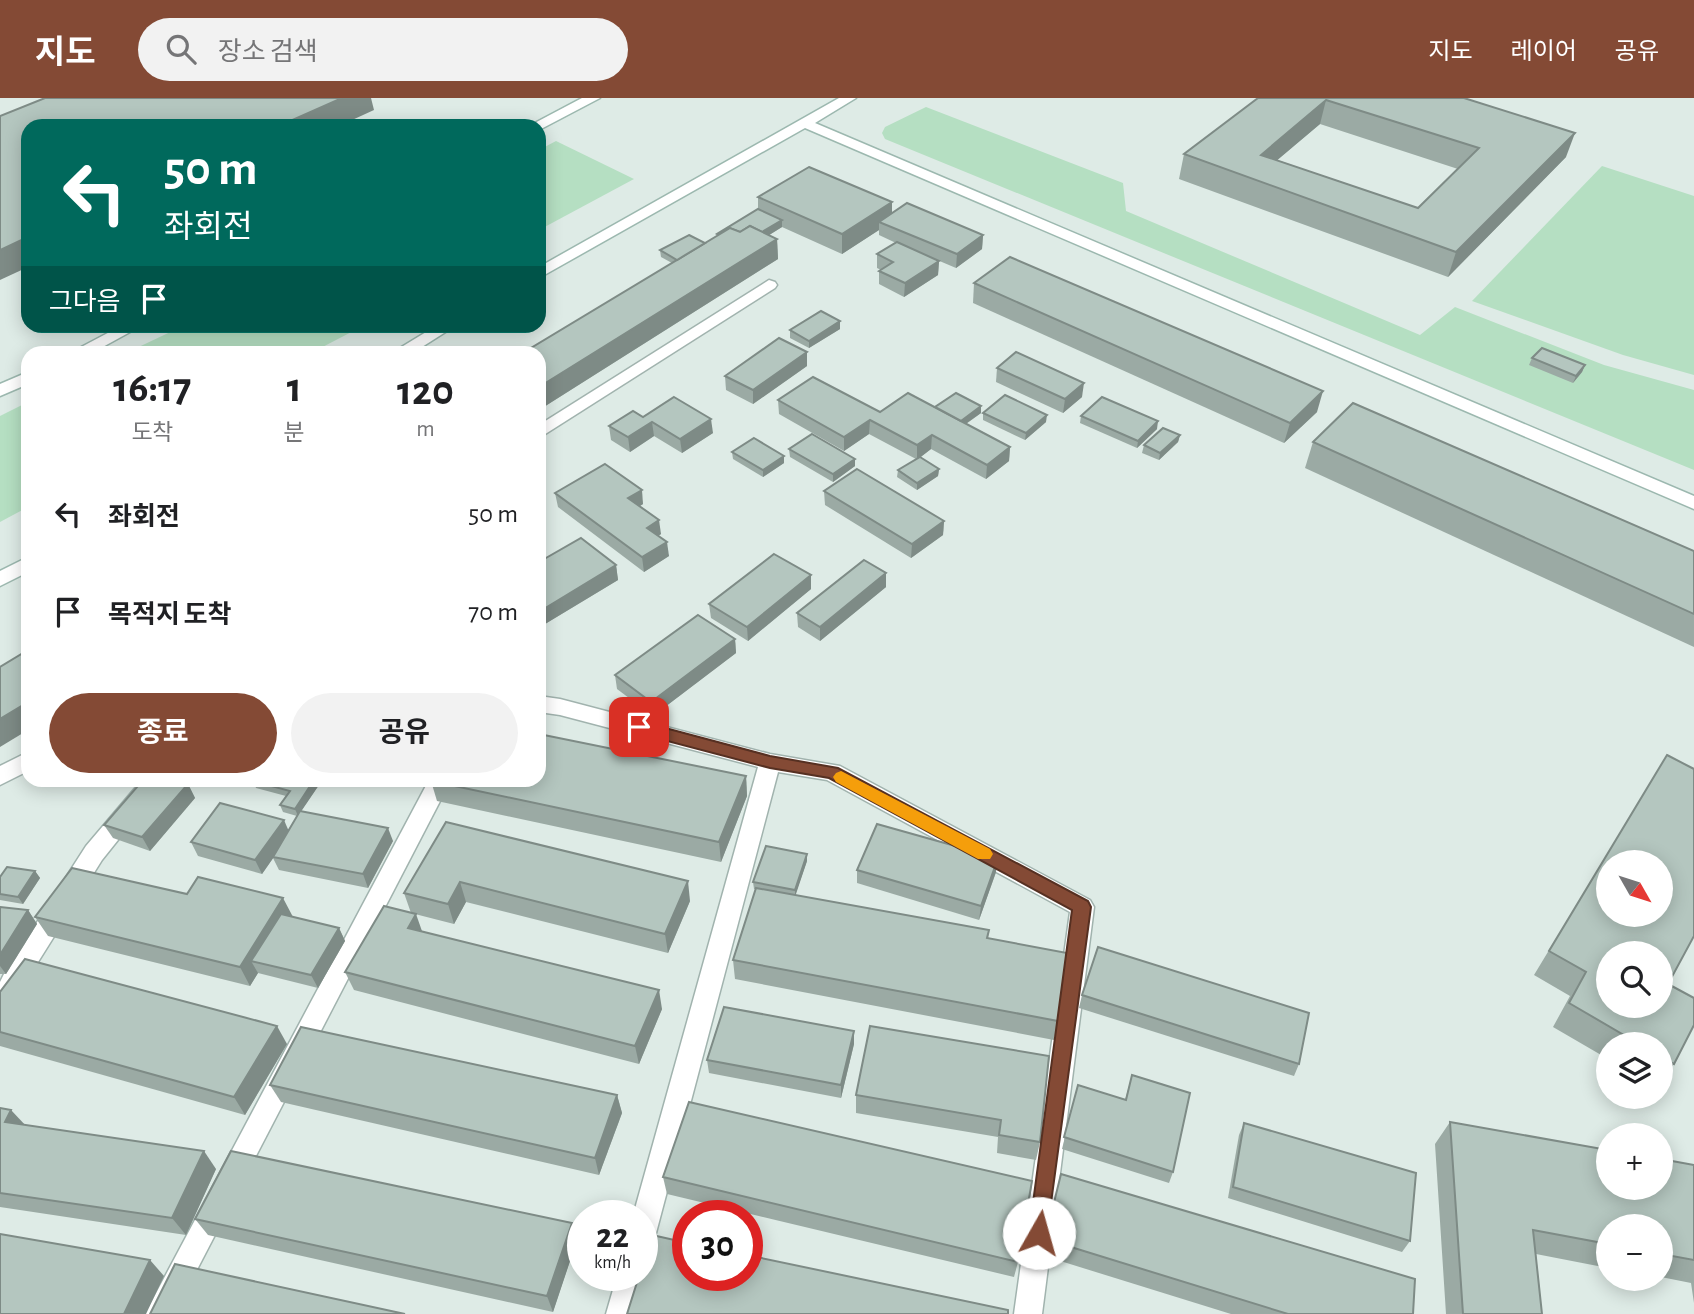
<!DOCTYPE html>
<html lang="ko">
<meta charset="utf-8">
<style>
body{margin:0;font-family:"Alegreya Sans","Noto Sans KR",sans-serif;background:#f2f2f2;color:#202124;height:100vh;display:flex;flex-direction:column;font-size:26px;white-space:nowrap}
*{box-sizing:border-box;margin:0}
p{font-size:23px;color:#757577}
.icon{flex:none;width:38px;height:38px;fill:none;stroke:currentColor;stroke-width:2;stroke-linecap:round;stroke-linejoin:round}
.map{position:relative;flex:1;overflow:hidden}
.drawer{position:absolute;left:21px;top:248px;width:525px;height:441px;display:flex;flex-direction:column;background:#fff;border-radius:21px;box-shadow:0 4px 18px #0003}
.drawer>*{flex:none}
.banner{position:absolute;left:21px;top:21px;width:525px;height:214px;border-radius:21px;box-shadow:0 4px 18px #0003;background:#00695c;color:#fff;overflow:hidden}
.needle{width:46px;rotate:129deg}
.buttons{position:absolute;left:1596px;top:752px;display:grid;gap:14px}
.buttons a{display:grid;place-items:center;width:77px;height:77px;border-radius:50%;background:#fff;box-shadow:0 4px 18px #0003;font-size:35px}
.speed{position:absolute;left:567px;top:1102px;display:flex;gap:14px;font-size:35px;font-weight:700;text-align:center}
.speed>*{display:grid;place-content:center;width:91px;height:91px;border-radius:50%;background:#fff;box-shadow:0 4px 18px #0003;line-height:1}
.speed small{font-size:18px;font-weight:400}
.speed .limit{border:10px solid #d22;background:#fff;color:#111}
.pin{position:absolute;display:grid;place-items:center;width:60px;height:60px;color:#fff;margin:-30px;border-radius:14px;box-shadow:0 4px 10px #0006}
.me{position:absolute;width:77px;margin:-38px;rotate:7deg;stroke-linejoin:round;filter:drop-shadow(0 0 5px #0008)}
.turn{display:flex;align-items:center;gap:24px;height:147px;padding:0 28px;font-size:32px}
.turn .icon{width:91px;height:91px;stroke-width:2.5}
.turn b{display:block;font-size:49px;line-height:60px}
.then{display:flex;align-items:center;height:66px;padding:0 28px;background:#0003;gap:14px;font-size:26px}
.eta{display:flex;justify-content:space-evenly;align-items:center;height:119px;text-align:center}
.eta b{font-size:42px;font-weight:700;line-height:49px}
.action{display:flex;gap:14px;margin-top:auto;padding:14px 28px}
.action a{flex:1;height:80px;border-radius:42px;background:#844a35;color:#fff;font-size:28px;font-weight:700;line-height:80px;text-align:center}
.action a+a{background:#f2f2f2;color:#202124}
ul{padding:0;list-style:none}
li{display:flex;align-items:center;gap:21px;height:98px;padding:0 28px}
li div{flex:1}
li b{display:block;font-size:26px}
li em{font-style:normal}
header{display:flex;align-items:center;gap:42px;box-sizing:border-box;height:98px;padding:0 35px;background:#844a35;color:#fff}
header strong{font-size:33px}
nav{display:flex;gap:38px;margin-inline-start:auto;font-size:24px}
.search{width:490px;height:63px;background:#f2f2f2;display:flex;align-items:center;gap:18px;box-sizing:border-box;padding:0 24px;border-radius:38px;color:#757577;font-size:26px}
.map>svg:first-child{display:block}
.green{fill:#b5dfc2}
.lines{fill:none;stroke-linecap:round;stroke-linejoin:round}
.street-casing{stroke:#a1b3ae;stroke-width:3}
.secondary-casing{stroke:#9cb8af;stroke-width:3}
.street{fill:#fff;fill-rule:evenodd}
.secondary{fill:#fff;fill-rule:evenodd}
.wall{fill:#9baaa4;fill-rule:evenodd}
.shaded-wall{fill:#7e8b86}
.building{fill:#b4c6bf;stroke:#7e8b86;stroke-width:2;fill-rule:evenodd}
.route{fill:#844a35;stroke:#563022;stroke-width:2}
.slow{fill:#f59e0b}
</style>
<header>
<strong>지도</strong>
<div class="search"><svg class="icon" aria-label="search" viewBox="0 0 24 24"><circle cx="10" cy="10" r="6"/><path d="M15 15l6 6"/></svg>장소 검색</div>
<nav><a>지도</a><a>레이어</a><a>공유</a></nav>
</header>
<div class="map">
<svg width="1694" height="1216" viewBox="0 0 1694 1216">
<rect width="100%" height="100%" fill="#deebe6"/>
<g class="green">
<path d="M926,9L1123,85L1126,113L1420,237L1455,209L1604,267L1694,292V372L885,41L882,35L885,29Z"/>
<path d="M556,43L634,81L539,132V52Z"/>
<path d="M1602,68L1694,98V277L1623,257L1472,203Z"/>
<path d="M183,228H363L311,255H126Z"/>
<path d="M28,304V409L0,424V318Z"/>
</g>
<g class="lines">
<defs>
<g id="street">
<path d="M769,182L775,184L777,187L775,190L539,340V327Z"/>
<path d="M539,598L560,601L770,656L840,668L1090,802L1094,809L1042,1216H1014L1070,814L827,682L778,674L656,1135L652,1145L642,1148V1118H633L758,669L560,617L539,614Z"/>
<path d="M28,654V673L0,687V668Z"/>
<path d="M142,682H166L102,762L23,888L9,916L0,919V884L5,874L86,748Z"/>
<path d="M429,682H451L174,1216H145Z"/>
<path d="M642,1171L645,1178L634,1216H606L617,1178H642Z"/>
</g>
<g id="secondary">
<path d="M582,0H600L541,31L539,28H529Z"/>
<path d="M839,0H856L815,25L1694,398V411L805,30L539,180V169Z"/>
<path d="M121,228H141L90,256H68Z"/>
<path d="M436,228H455L411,256H390Z"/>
<path d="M28,274V286L0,298V286Z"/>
<path d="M28,459V474L0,488V473Z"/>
</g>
</defs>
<use href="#street" class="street-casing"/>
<use href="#secondary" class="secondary-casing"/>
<use href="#street" class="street"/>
<use href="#secondary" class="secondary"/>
</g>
<g class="wall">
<path d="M1258,0H1464L1566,59L1448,179L1179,81L1184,56ZM1320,26L1458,71L1418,110L1277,62Z"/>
<path d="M758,99L892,115L983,137L982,151L956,170L923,156L939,163L938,177L904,199L879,186V173L881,172L877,170V156L896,145L879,137V132L842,156L782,129L769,137L777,141L778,161L539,312V256L672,165L661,159L660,152L705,145L717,138V136L758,111Z"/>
<path d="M974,185L1317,314L1284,345L973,205Z"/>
<path d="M840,223V231L809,250L790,240V232Z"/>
<path d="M1532,260L1585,267L1582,274L1573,285L1529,267Z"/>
<path d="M807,268L753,306L726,292L725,278Z"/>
<path d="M997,270L1082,299L1063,315L996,284Z"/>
<path d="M778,302L880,314L935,309L981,308V315L966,326L1010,349L1009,363L986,381L931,351L920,359L939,371L938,378L917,392L897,379L898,372L916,361L869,336L844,353L779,316Z"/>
<path d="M983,315L1046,324L1025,342L983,322Z"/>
<path d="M1081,318L1157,331L1137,350L1080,325Z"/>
<path d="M643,319L713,335L682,355L654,338L630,354L611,342L609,328Z"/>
<path d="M1180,337L1178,344L1159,362L1142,355L1144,347Z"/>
<path d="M1313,344L1694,453V549L1305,370Z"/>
<path d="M789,351L855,361V368L833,384L790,359Z"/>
<path d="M732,354L784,358V365L763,379L733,361Z"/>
<path d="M824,393L944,423L943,437L911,460L825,407Z"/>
<path d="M555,395L643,406L640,408L661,436L658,438L669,458L644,474L558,409Z"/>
<path d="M539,464L616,467L618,482L545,526L539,521Z"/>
<path d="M886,475V489L820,543L798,529L797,515Z"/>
<path d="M811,477V491L748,543L711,520L709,506Z"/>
<path d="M735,541L736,555L653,618L617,591L615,577Z"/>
<path d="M1667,657L1668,886L1674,966L1661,982V947H1608V961L1553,929L1570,898L1534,877Z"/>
<path d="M746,678L747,698L721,764L437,703L431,683Z"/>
<path d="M253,682H321V684L301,713L393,743L368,790L279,772L273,760L262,776L198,758L191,744L288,732L297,718L283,714L280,707L286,698L256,690Z"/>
<path d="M188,686L195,700L150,753L113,740L104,727Z"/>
<path d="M446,724L690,803L668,855L466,804L454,826L411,815L404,795Z"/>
<path d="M807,763L795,797L989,832L988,840L1058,923L1054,942L735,881L733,862L756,791H754L753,784Z"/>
<path d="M857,772L996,774L979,822L857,785Z"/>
<path d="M35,773L40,780L23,806L0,802V779Z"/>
<path d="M187,796L339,830L345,843L318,890L258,875L250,888L48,838L35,819Z"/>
<path d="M0,809L28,812L37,826L6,876H0Z"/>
<path d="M422,833L662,911L639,966L354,892L345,874Z"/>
<path d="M0,894L287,946L245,1017L0,948Z"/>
<path d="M1082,897L1299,966L1294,978L1079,910Z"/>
<path d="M870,928L1040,1044L1036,1062L997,1055L998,1039L856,1015V997Z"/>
<path d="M854,946L841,1000L709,975L707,962Z"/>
<path d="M1132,977L1173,1074L1169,1085L1062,1051L1078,987L1125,1002Z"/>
<path d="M270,987L617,997L622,1015L599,1077L281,1004Z"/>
<path d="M0,1010L25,1027L216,1071L186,1137L0,1109Z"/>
<path d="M1450,1024L1694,1067V1205L1691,1185L1661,1179V1129H1608V1170L1536,1156L1542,1216H1446L1435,1046Z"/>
<path d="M1244,1025L1410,1143L1402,1154L1228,1100L1239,1037Z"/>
<path d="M1061,1076L1413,1216H1231L1041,1157Z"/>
<path d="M663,1079L1018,1164L1014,1179L667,1096Z"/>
<path d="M195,1121L572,1125L577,1142L553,1214L208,1137Z"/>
</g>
<g class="shaded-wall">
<path d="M342,0H371L374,12L339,28H279Z"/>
<path d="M1326,2L1320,26L1255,81L1261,57Z"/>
<path d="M1575,35L1566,59L1448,179L1456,154Z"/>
<path d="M892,104V123L879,124V132L842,156V136Z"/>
<path d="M782,122V129L742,154L741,147Z"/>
<path d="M983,137L982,151L956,170L957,156Z"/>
<path d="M28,139V169L0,182V152Z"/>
<path d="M777,141L778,161L539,312V289Z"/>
<path d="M939,163L938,177L904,199L905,185Z"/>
<path d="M840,223V231L809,250V243Z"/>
<path d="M807,254V268L753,306V292Z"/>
<path d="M1585,267L1582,274L1573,285L1576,278Z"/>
<path d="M1084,285L1082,299L1063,315L1065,301Z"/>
<path d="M1323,293L1317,314L1284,345L1290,325Z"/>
<path d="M981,308V315L954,334L955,327Z"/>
<path d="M1047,317L1046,324L1025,342L1026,335Z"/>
<path d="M711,321L713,335L682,355L680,341Z"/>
<path d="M870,322L869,336L844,353V339Z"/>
<path d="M1158,323L1157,331L1137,350L1138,343Z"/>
<path d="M652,324L654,338L630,354L628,339Z"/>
<path d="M932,337L931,351L917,362V347Z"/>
<path d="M1180,337L1178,344L1159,362L1160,355Z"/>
<path d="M1010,349L1009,363L986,381L987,367Z"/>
<path d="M784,358V365L763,379V372Z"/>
<path d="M855,361V368L833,384V376Z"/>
<path d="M939,371L938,378L917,392V385Z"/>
<path d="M642,392L643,406L630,414L628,400Z"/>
<path d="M659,422L661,436L649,444L647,430Z"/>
<path d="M944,423L943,437L911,460L912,446Z"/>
<path d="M667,444L669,458L644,474L642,459Z"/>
<path d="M616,467L618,482L545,526L542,512Z"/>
<path d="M886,475V489L820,543V529Z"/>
<path d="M811,477V491L748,543L747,529Z"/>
<path d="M735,541L736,555L653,618L651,604Z"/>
<path d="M28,604V632L0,649V621Z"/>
<path d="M746,678L747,698L721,764L719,744Z"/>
<path d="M314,682H321V684L298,718L295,711Z"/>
<path d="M188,686L195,700L150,753L142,739Z"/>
<path d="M284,722L290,736L262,776L255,762Z"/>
<path d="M388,730L393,743L368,790L363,776Z"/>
<path d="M807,756V763L795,799V792Z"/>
<path d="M998,760L996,774L979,822L981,808Z"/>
<path d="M35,773L40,780L23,806L18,799Z"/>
<path d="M688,783L690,803L668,855L665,836Z"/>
<path d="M460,784L466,804L454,826L448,806Z"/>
<path d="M283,800L293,819L251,863L258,875L250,888L240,869Z"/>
<path d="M28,812L37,826L6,876L0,868V857Z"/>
<path d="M416,816L423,836L408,830Z"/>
<path d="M339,830L345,843L318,890L311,877Z"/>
<path d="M659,892L662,911L639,966L635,948Z"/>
<path d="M277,928L287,946L245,1017L234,999Z"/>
<path d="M854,933V946L841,1000V987Z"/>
<path d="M617,997L622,1015L599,1077L595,1060Z"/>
<path d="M11,1012L27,1029L5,1024Z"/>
<path d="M204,1053L216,1071L186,1137L172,1120Z"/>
<path d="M572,1125L577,1142L553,1214L547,1198Z"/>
<path d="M150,1162L164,1178L146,1216H124Z"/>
</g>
<g class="building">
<path d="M45,0H342L279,28H28V139L0,152V18Z"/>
<path d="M1258,0H1464L1575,35L1456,154L1184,56ZM1326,2L1479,50L1418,110L1261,57Z"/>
<path d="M809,69L892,104L842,136L758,99Z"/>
<path d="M907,105L983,137L957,156L879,124Z"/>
<path d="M758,111L782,122L762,134L750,128L740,134L730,130L719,137L717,136Z"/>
<path d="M750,128L777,141L539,289V256H521L730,130L740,134Z"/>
<path d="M689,137L705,145L677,162L660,152Z"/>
<path d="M897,144L939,163L905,185L879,173L893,164L877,156Z"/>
<path d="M1010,159L1323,293L1290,325L974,185Z"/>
<path d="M821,213L840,223L809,243L790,232Z"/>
<path d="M779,240L807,254L753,292L725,278Z"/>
<path d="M1542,250L1585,267L1576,278L1532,260Z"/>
<path d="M1016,254L1084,285L1065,301L997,270Z"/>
<path d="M813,279L880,314L908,295L1010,349L987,367L932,337L917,347L870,322L844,339L778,302Z"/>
<path d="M956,295L981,308L961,323L935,309Z"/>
<path d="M1005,297L1047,317L1026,335L983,315Z"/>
<path d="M674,299L711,321L680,341L652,324L628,339L609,328L633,313L643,319Z"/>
<path d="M1102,299L1158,323L1138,343L1081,318Z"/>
<path d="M1353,305L1694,453V516L1313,344Z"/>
<path d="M1163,330L1180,337L1160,355L1144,347Z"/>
<path d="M812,336L855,361L833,376L789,351Z"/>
<path d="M754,340L784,358L763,372L732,354Z"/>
<path d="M920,359L939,371L917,385L898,372Z"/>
<path d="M605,366L642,392L628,400L659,422L647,430L667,444L642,459L555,395Z"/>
<path d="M857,371L944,423L912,446L824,393Z"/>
<path d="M581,440L616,467L542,512L539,510V464Z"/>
<path d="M774,456L811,477L747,529L709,506Z"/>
<path d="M864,462L886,475L820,529L797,515Z"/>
<path d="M698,517L735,541L651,604L615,577Z"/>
<path d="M28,552V604L0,621V569Z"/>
<path d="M539,636L746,678L719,744L431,683L539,682Z"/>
<path d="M1667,657L1694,671V838L1668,886L1694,900V927L1674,966L1661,958V947H1641L1569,905L1586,874L1549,853ZM1608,765H1661V817H1608ZM1608,856H1661V908H1608Z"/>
<path d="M143,682H176L188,686L142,739L104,727Z"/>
<path d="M253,682H314L295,711L280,707L290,693L253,683Z"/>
<path d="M220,705L284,722L255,762L191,744Z"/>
<path d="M300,713L388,730L363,776L273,759Z"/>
<path d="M446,724L688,783L665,836L460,784L448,806L404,795Z"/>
<path d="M877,726L998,760L981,808L857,772Z"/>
<path d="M766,748L807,756L795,792L753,784Z"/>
<path d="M7,769L35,773L18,799L0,796V779Z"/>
<path d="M72,770L187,796L198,779L283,800L240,869L35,819Z"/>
<path d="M756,790L989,832L987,840L1067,855L1058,923L733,862Z"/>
<path d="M384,808L416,816L408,830L659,892L635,948L345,874Z"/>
<path d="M0,809L28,812L0,857Z"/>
<path d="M281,816L339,830L311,877L251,863Z"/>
<path d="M1098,849L1309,915L1299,966L1082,897Z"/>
<path d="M25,861L277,928L234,999L0,934V894Z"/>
<path d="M724,909L854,933L841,987L707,962Z"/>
<path d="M870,928L1049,958L1040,1044L999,1037L1001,1022L856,997Z"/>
<path d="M301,929L617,997L595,1060L270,987Z"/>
<path d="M1132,977L1190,995L1173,1074L1064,1039L1078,987L1126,1002Z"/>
<path d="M689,1004L1032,1083L1018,1164L663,1079Z"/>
<path d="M0,1010L11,1012L5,1024L204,1053L172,1120L0,1095Z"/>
<path d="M1450,1024L1608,1052V1090H1661V1061L1694,1067V1162L1661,1156V1129H1608V1146L1533,1132L1542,1216H1463Z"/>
<path d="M1244,1025L1416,1075L1410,1143L1233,1089Z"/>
<path d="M231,1053L572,1125L547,1198L195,1121Z"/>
<path d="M1061,1076L1415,1181L1413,1216H1288L1045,1141Z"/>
<path d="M0,1136L150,1162L124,1216H0Z"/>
<path d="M652,1137L688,1145V1178H747V1157L1008,1212V1216H627L639,1178H642V1168Z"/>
<path d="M175,1166L405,1216H150Z"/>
</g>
<path class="route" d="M639,623L770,658L838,670L1088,803L1091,809L1046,1142L1039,1145L1032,1142L1029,1135L1072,812L829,680L770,670L633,634L631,629Z"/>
<path class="slow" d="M841,673L990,751L993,756L990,761H978L836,684L833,679L836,675Z"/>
</svg>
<div class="buttons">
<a><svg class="needle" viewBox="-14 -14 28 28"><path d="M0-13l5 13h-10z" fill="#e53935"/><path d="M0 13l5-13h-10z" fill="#757577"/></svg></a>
<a><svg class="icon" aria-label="search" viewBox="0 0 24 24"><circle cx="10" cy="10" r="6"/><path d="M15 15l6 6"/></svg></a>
<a><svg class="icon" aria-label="layers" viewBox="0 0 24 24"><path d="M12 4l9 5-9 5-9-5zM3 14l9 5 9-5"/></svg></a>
<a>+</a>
<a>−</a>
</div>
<div class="speed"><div>22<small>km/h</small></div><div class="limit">30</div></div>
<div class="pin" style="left:639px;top:629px;background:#d93025"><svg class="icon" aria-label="arrive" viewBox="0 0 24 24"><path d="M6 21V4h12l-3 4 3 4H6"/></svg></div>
<svg class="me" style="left:1039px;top:1135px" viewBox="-20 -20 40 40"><circle r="19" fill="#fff"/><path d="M0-13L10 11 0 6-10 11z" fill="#844a35"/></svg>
<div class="banner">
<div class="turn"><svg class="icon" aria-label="left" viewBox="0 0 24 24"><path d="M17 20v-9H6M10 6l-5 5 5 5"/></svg><div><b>50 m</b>좌회전</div></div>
<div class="then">그다음<svg class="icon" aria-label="arrive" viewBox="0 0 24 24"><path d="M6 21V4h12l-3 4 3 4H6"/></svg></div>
</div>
<section class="drawer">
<div class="eta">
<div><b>16:17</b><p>도착</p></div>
<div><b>1</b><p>분</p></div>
<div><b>120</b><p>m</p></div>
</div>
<ul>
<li><svg class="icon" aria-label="left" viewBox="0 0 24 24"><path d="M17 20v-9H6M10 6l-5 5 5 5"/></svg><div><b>좌회전</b></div><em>50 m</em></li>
<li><svg class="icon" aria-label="arrive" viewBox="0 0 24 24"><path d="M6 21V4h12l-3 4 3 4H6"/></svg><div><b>목적지 도착</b></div><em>70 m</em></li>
</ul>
<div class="action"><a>종료</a><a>공유</a></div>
</section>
</div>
